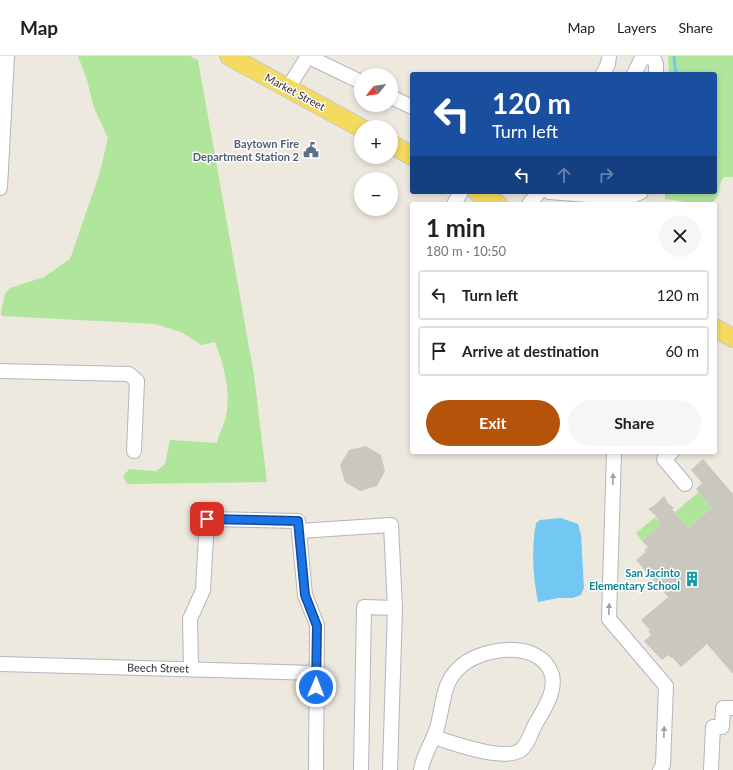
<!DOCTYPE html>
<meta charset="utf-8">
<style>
body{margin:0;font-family:Lato,sans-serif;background:#f6f6f6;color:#202124;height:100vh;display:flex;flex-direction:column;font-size:15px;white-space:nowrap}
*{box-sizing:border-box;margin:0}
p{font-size:13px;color:#757577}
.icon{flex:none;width:22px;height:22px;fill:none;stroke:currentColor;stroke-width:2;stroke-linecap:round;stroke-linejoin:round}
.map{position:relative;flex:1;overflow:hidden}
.panel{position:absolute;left:410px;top:146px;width:307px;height:252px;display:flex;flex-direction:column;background:#fff;border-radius:4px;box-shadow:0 2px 6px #0003}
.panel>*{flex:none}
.banner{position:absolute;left:410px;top:16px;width:307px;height:122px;border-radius:4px;box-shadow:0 2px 6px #0003;background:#1a4fa0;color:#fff;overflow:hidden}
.needle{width:26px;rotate:240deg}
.tools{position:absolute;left:354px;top:12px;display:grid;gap:8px}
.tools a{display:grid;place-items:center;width:44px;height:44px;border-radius:50%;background:#fff;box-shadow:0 2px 6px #0003;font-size:20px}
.pin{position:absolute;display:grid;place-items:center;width:34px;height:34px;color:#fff;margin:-17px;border-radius:8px;box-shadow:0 2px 6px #0006}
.me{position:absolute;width:44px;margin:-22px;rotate:1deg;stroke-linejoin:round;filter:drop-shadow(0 0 3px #0008)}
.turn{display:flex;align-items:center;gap:14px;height:84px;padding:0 16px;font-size:18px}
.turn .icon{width:52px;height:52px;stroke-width:2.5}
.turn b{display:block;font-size:28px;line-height:34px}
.lanes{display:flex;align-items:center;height:38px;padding:0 16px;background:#0003;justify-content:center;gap:20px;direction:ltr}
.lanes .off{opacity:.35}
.round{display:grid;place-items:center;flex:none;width:42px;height:42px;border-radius:21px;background:#f6f6f6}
.head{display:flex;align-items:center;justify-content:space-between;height:68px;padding:0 16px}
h1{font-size:24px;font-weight:700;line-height:30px}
.cta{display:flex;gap:8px;margin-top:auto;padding:8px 16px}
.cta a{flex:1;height:46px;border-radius:24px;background:#b45309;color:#fff;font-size:16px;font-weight:700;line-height:46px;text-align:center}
.cta a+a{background:#f6f6f6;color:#202124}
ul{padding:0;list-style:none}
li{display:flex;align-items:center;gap:12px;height:50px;margin:0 8px 6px;padding:0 8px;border:2px solid #e0e0e0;border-radius:4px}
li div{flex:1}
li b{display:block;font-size:15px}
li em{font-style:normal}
header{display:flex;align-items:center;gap:24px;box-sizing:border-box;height:56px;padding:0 20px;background:#fff;border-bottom:1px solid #e0e0e0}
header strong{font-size:19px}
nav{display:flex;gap:22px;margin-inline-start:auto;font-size:14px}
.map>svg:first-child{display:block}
.green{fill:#b0e69b}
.water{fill:#71c8f2}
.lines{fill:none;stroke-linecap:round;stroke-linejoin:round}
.stream{stroke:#71c8f2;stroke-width:3}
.building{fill:#cac7be}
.minor-casing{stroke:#b3b5c0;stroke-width:16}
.major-casing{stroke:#c8c8c8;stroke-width:20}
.minor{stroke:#fff;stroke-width:14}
.major{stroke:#f4da5f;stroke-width:18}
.oneway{fill:#a0a0a0}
.route-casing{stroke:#114b97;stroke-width:10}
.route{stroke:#1a73e8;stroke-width:7}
.labels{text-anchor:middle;stroke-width:3;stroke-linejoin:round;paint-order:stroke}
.street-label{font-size:11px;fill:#2d2d2d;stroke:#fff}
.service-label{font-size:11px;font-weight:bold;fill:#4e5e75;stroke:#fff;text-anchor:end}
.culture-label{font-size:11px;font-weight:bold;fill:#0d838f;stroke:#fff;text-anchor:end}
</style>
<header>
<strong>Map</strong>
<nav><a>Map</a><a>Layers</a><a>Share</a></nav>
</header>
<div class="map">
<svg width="733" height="714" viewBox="0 0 733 714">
<rect width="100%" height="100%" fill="#eee9df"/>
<g class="green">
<path d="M78,0H190L198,4L254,319L267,426L127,428L123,420L129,413L156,415L165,408L170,384L217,387C219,377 224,369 226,360C231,334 224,310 215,286L201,289L181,276L155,268L2,260L1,257L5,237L10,232L44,221L70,203L99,119L108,82L94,52L87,24Z"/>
<path d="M668,0H733V121H724C716,131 723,137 711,148H684L681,145L665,143V136H715V18H669Z"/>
<path d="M699,436L712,452L688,472L675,456Z"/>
<path d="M655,461L661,468L642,485L636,477Z"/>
</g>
<path class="water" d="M561,462L578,468L581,479L584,532L581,539L573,542H558L538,546C533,520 531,493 536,467L540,464Z"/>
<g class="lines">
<path class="stream" d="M674,0L675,12L677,18"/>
</g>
<g class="building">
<path d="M366,390L381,399L385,415L377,430L360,435L345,426L340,409L349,394Z"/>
<path d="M703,403L733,438V618L707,588L681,611L672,601L671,602L668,599L662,604L644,585L651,579L648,575L650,574L641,564L667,542H669L636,504L646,496L644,494L648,491L642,485L661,468L655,459L648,453L656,448L664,440L668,447L674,452L672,453L688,472L712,452L696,433L702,427L691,414Z"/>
</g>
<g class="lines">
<defs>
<g id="minor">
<path d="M307,0L361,26"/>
<path d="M644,0L654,3L656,8V18"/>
<path d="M603,18L608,8L609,0"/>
<path d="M634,18L643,0"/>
<path d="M288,32L308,0"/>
<path d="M391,41L412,51"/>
<path d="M0,132L7,0"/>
<path d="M549,136L627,142L641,136"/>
<path d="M454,148L461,136"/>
<path d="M529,148L539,136"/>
<path d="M0,315L129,318L137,325L134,395"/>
<path d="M614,396L609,563L666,630L663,709L660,714"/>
<path d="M672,396L664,403L685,428"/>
<path d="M299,475L391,469L395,552"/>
<path d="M0,608L316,617"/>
<path d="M191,613L190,563L203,534L207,463L298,465L305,539L317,569L316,714"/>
<path d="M361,714L364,551L395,552L390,714"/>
<path d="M421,714C423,699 433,686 437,672C443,652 442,628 458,613C478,591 541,582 552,619C556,635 544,654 536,667C531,676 529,686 522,693C507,707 452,687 434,681"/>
<path d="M711,714L713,671H722L723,652H733"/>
</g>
<g id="major">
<path d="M229,0L361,72"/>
<path d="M391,88L412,100"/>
<path d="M477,136L498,148"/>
<path d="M715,272L733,282"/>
</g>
</defs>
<use href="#minor" class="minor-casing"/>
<use href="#major" class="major-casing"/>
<use href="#minor" class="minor"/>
<use href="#major" class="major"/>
</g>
<defs><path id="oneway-solid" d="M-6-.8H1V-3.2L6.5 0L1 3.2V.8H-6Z"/></defs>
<g class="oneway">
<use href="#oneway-solid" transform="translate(613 423) rotate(-88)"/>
<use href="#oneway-solid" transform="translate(609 553) rotate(-88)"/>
<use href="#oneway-solid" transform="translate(664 676) rotate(-88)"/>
</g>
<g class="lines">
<defs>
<path id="route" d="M207,463L298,465L305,539L317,570L316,631"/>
</defs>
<use href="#route" class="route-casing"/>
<use href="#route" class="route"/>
</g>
<defs>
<symbol id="civic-bare" viewBox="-9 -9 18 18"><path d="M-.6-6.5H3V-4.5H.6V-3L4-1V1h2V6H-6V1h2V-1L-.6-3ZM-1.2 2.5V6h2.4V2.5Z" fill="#5c6f8a" stroke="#fff" stroke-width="2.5" paint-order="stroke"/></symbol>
<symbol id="building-bare" viewBox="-9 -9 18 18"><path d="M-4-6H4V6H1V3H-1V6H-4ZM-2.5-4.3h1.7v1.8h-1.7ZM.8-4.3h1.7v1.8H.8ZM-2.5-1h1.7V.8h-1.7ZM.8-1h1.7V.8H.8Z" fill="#0f9aa8" stroke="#fff" stroke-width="2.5" paint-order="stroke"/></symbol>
</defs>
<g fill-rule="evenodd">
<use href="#civic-bare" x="300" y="83" width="22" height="22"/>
<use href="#building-bare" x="681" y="512" width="22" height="22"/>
</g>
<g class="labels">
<g class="street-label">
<text transform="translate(295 36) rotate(28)" y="4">Market Street</text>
<text transform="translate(158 612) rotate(1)" y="4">Beech Street</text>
</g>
<g class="service-label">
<text x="299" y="92">Baytown Fire<tspan x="299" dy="13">Department Station 2</tspan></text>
</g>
<g class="culture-label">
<text x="680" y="521">San Jacinto<tspan x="680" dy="13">Elementary School</tspan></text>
</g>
</g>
</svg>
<div class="tools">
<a><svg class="needle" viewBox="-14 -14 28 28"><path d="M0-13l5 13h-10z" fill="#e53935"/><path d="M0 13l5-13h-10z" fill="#757577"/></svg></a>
<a>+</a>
<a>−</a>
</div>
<div class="pin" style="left:207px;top:463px;background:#d93025"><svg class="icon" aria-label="arrive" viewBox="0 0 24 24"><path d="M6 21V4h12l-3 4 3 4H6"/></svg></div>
<svg class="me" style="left:316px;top:631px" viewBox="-20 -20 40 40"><circle r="17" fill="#1a73e8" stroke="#fff" stroke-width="3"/><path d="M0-11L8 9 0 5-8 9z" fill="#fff"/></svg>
<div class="banner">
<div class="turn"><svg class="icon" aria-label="left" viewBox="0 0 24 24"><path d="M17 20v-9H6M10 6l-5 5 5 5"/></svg><div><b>120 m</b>Turn left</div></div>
<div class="lanes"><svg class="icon" aria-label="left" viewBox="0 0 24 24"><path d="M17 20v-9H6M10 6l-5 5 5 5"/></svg><svg class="icon off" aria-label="ahead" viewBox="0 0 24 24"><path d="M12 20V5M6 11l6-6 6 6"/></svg><svg class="icon off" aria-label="right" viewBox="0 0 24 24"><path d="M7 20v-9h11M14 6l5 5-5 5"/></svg></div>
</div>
<section class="panel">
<div class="head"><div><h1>1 min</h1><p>180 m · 10:50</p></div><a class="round"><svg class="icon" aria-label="close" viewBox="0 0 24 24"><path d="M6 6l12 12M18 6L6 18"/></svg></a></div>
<ul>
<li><svg class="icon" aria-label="left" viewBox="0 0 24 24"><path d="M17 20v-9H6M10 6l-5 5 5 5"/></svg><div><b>Turn left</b></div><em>120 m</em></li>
<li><svg class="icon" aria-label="arrive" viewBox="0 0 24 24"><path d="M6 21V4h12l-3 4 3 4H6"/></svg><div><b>Arrive at destination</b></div><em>60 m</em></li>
</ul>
<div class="cta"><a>Exit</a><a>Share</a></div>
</section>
</div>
